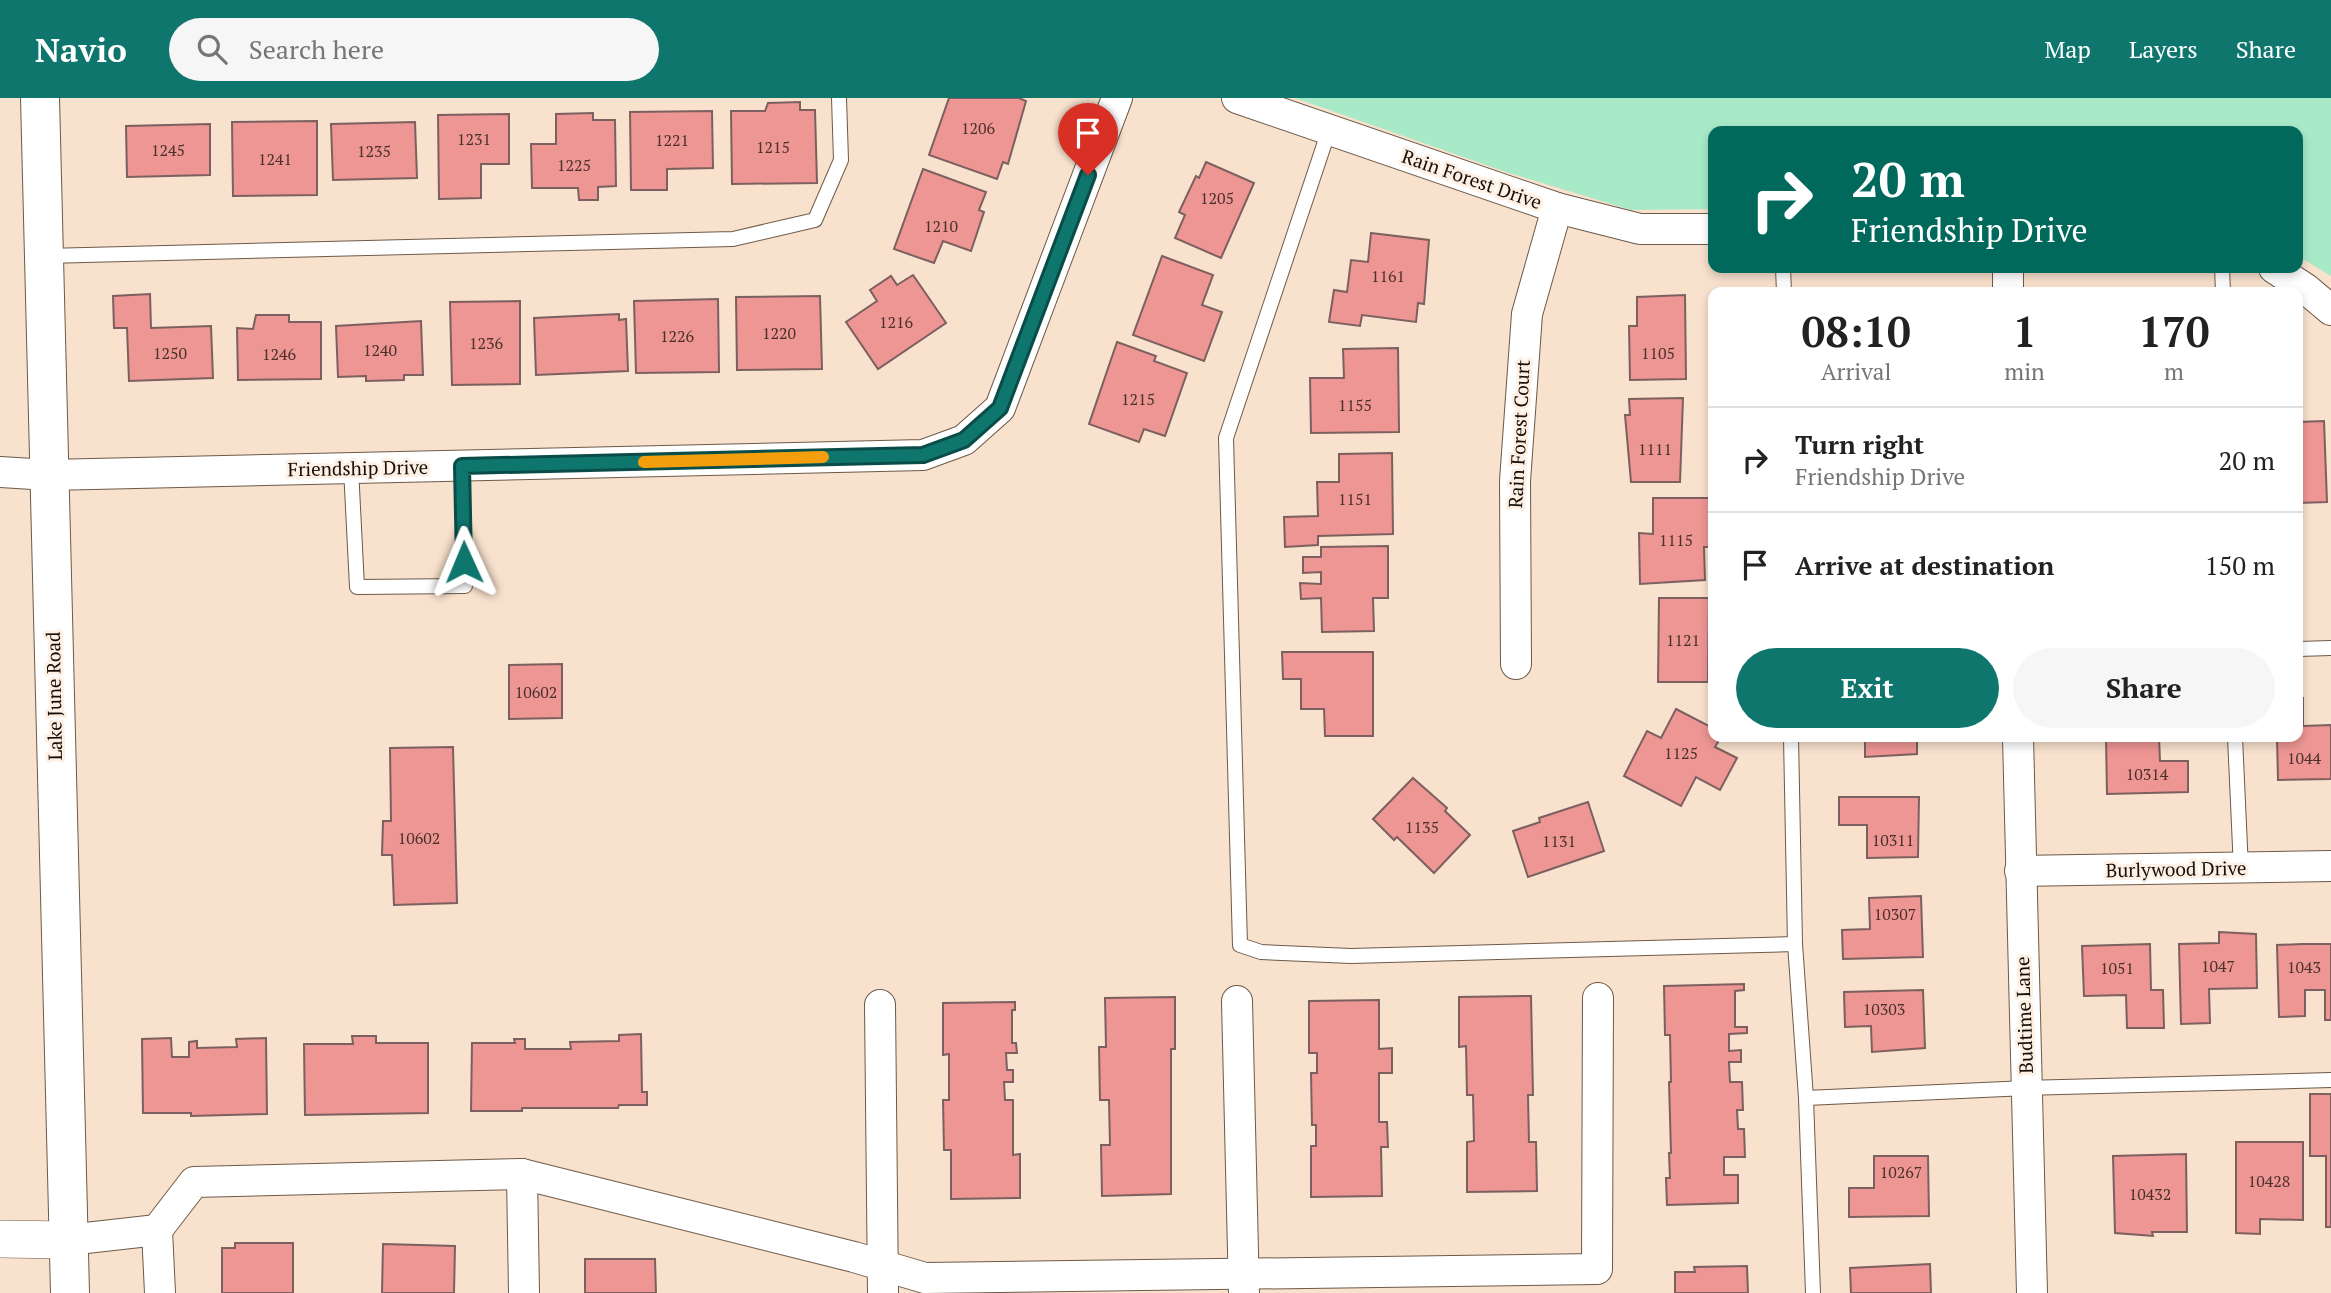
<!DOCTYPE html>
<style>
body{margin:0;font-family:"PT Serif",serif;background:#f6f6f6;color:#222;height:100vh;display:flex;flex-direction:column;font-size:26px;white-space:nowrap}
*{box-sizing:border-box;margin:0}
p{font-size:23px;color:#767676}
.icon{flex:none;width:38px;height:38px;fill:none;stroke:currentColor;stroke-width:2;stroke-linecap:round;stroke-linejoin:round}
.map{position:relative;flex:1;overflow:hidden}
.details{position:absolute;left:1708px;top:189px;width:595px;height:455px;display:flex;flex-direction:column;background:#fff;border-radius:14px;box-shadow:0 4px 10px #0003}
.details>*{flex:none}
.top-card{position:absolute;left:1708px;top:28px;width:595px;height:147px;border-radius:14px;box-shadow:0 4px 10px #0003;background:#00695c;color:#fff;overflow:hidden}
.pin{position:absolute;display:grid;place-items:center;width:60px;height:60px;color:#fff;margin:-72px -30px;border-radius:50% 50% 50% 0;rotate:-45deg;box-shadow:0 0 7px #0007}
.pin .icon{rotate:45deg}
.me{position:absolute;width:77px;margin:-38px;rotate:359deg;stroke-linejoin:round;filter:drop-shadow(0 0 5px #0008)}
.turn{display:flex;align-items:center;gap:24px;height:147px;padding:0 28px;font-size:32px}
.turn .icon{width:91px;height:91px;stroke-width:2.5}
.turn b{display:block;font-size:49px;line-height:60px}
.eta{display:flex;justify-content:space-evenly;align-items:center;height:119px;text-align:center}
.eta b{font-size:42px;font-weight:600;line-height:49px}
.cta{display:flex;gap:14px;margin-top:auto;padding:14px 28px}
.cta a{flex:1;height:80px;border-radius:42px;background:#0f766e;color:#fff;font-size:28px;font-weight:600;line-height:80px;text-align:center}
.cta a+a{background:#f6f6f6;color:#222}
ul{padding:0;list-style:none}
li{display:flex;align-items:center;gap:21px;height:105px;padding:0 28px;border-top:2px solid #e0e0e0}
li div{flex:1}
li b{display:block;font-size:26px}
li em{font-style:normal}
header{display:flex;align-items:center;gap:42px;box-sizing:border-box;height:98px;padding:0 35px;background:#0f766e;color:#fff}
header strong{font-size:33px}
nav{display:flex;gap:38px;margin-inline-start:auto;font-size:24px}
.search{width:490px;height:63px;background:#f6f6f6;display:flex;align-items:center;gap:18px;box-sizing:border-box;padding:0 24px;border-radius:38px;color:#767676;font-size:26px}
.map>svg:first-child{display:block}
.green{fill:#a8e9c8}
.building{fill:#ee9694;stroke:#7c605f;stroke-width:2}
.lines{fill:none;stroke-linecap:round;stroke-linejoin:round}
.service-casing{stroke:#6d5a48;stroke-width:16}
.minor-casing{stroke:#6d5a48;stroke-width:32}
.tertiary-casing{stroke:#6d5a48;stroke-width:38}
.secondary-casing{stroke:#6d5a48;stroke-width:40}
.service{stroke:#fff;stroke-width:14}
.minor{stroke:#fff;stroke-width:30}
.tertiary{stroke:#fff;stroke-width:37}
.secondary{stroke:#fff;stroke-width:38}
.route-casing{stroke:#0a4d48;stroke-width:18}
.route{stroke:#0f766e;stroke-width:12}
.slow{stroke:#f59e0b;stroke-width:12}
.labels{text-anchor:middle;stroke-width:6;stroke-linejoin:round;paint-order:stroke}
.number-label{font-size:16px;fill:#4c312b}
.street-label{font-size:19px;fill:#160f08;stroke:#fef0e4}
</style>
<header>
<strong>Navio</strong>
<div class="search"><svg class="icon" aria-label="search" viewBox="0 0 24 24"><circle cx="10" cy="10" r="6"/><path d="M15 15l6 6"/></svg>Search here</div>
<nav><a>Map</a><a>Layers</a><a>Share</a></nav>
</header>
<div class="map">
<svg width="2331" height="1195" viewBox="0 0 2331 1195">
<rect width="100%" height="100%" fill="#f8e1cd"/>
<path class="green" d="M1295,0H2331V178L2298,158V33H1713V111L1631,112L1506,74Z"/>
<g class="building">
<path d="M949,0H1019L1026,3L1008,66L1003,64L997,81L929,57Z"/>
<path d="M800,4V12H815L817,85L732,86L731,13H765L768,5Z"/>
<path d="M712,13L713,70L667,71V92H631L630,14Z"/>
<path d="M593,15V22H615L616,88L598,89V102H579L578,90H532L531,46H556V16Z"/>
<path d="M509,16V66H481V100L439,101L438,17Z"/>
<path d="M317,23V97L233,98L232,24Z"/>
<path d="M415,24L417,80L333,82L331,26Z"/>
<path d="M210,26V77L127,79L126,28Z"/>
<path d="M1206,64L1254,85L1221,160L1175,140L1185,117L1179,114L1196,78L1199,80Z"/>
<path d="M923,71L986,94L979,112L984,114L971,153L943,143L934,165L894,151Z"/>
<path d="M1371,135L1429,142L1424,206L1418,205L1416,224L1362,217L1360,228L1329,224L1334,192L1347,194L1351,162L1368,164Z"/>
<path d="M1162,158L1213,177L1202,207L1222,214L1204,263L1133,237Z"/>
<path d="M913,177L946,225L878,271L846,224L877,203L870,192L891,178L897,187Z"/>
<path d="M150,196L151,230L211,228L213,280L129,283L127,230H114L113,198Z"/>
<path d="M1685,197L1686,281L1630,282L1629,228H1637V199Z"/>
<path d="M820,198L822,271L737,272L736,199Z"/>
<path d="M718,201L719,274L636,275L634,203Z"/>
<path d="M520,203V286L452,287L450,204Z"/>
<path d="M619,216V222L626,221L628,273L536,277L534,220Z"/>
<path d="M256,217H289V224H321V281L238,282L237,230L253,231Z"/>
<path d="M421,223L423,277H404V282L366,283V278L338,279L336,228Z"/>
<path d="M1117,244L1156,258L1154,263L1187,275L1165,338L1144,331L1139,344L1089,326Z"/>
<path d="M1398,250L1399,334L1311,335L1310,280H1344L1343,251Z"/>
<path d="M1683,300L1680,384H1631L1625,317H1630L1629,301Z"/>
<path d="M2324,323L2327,404L2298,405V324Z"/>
<path d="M1392,355L1393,436L1318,438V447L1285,449L1284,419L1318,418L1317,384H1339V356Z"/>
<path d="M1653,400H1713V449H1704L1705,482L1640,486L1639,435L1653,436Z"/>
<path d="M1388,448V500H1373L1374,533L1322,534L1321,500L1301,501L1300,485L1321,486V474L1303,475V459H1321V449Z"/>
<path d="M1659,500H1709L1708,584H1658Z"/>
<path d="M1282,554H1373V638H1325L1324,611H1301V581H1283Z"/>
<path d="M562,566V620L509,621V567Z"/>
<path d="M2298,600H2303V628L2331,627V681L2278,682L2277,639H2298Z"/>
<path d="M1676,611L1713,630V639H1721L1715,649L1737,660L1720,692L1696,679L1681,708L1624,678L1647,633L1661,640Z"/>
<path d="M1865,639H1917V656L1865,659Z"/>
<path d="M2106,639H2159L2160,663H2188V694L2107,696Z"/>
<path d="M453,649L457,805L394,807L392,757H382L383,723H391L390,650Z"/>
<path d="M1413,680L1447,710L1445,713L1470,737L1434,775L1397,739L1394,742L1373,721Z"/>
<path d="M1839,699H1919L1918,759L1867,760V727H1839Z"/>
<path d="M1588,704L1604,753L1528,779L1513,733L1540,724L1539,720Z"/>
<path d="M1921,798L1923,859L1843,861L1842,832L1870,831L1869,800Z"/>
<path d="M2219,834L2256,836L2257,890L2209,891L2210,925L2181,926L2179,846L2219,845Z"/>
<path d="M2150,846L2151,892H2163L2164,930H2127L2126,897L2084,898L2082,848Z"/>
<path d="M2302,846H2331V922H2325V892H2305V918L2279,919L2277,847Z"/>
<path d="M1744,886V892L1735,893V929H1747V935L1729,936V953L1741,952V964H1729L1730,984H1742L1743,1012H1737L1738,1031H1744L1745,1059H1724V1077H1738V1105L1667,1107L1666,1080H1670L1669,1055H1671L1669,984H1671L1670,937H1665L1664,888Z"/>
<path d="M1923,892L1925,950L1872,954L1871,928L1845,929L1844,894Z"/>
<path d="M1531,898L1533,997H1528L1529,1044H1536L1537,1093L1467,1094V1044L1474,1043L1473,997H1467L1466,948L1459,949V899Z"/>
<path d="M1175,899V951H1171V1096L1102,1098L1101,1047H1110L1109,1002H1100L1099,949H1106L1105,900Z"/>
<path d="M1379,902V951L1392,950V975H1379V1024H1387L1388,1049H1381L1382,1098L1311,1099V1048H1316V1027H1312L1311,975H1317V955H1309V903Z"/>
<path d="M1015,904V912H1012V945H1016L1017,955H1006L1007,972H1013V984H1004L1005,1002H1013V1057L1020,1056V1100L951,1101V1052H944L943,1002H949V956L943,957V905Z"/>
<path d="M641,936L642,994H647V1007H619L618,1010H522V1013H471L472,945H515L514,941H525V951H571L570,944L619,943V937Z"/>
<path d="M352,938H376V945H428V1015L305,1017L304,946H353Z"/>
<path d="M171,940L172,959H189V944L197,943V950L237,949L236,941L266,940L267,1016L191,1018V1015H143L142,941Z"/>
<path d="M2310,996H2331V1129H2326V1058H2310Z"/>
<path d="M2236,1044H2303V1122L2260,1121V1136L2236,1135Z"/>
<path d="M2186,1056L2187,1134H2152L2153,1138L2115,1135L2113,1058Z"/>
<path d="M1874,1058H1928L1929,1118L1849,1119V1090H1874Z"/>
<path d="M235,1145H293V1195H222V1150H235Z"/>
<path d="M383,1146L455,1148L454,1195H382Z"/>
<path d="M585,1161H655L656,1195H585Z"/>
<path d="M1930,1166L1931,1195H1851L1850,1170Z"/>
<path d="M1747,1168L1748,1195H1675V1174H1695L1694,1169Z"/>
</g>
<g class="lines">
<defs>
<g id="service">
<path d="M1329,32L1226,340L1240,847L1261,854L1351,858L1795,846L1791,639"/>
<path d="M45,158L733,141L815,122L841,62L839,0"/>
<path d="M1783,170L1784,194"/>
<path d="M2222,170L2223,194"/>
<path d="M351,370L357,489L465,488L462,368"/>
<path d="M2298,551L2331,550"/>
<path d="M2235,639L2241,771"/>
<path d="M1795,846L1806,1000L2027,990L2331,982"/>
<path d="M1806,1000L1813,1195"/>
</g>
<g id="minor">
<path d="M1237,0L1557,110L1640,131H1713"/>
<path d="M2008,170V194"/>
<path d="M2274,170L2306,191L2331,212"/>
<path d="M0,374L49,377L923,357L964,342L1000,310L1117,0"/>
<path d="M1516,566L1515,383L1527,216L1557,110"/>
<path d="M2018,639L2032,1195"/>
<path d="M2020,773L2331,768"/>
<path d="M1237,903L1244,1195"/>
<path d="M880,907L883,1195"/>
<path d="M522,1076L524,1195"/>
<path d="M157,1132L160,1195"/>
<path d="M68,1142L157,1132L194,1084L522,1076L854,1159L925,1180L1597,1171L1598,900"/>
</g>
<path id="tertiary" d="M0,1141L68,1142"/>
<path id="secondary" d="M40,0L70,1195"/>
</defs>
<use href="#service" class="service-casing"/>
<use href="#minor" class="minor-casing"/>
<use href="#tertiary" class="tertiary-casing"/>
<use href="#secondary" class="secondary-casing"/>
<use href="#service" class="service"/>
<use href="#minor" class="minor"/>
<use href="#tertiary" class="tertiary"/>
<use href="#secondary" class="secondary"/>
</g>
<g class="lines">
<defs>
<path id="route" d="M464,464L462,368L923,357L964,342L1000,310L1088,77"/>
</defs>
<use href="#route" class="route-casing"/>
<use href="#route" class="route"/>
<path class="slow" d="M644,364L823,359"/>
</g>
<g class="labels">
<g class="number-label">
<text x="978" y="36">1206</text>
<text x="474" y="47">1231</text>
<text x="672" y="48">1221</text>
<text x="773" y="55">1215</text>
<text x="168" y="58">1245</text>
<text x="374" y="59">1235</text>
<text x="275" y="67">1241</text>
<text x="574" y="73">1225</text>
<text x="1217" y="106">1205</text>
<text x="941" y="134">1210</text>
<text x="1388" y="184">1161</text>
<text x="896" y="230">1216</text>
<text x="779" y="241">1220</text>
<text x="677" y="244">1226</text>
<text x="486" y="251">1236</text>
<text x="380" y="258">1240</text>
<text x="170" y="261">1250</text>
<text x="1658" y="261">1105</text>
<text x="279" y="262">1246</text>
<text x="1138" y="307">1215</text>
<text x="1355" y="313">1155</text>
<text x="1655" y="357">1111</text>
<text x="1355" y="407">1151</text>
<text x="1676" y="448">1115</text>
<text x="1683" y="548">1121</text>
<text x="536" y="600">10602</text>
<text x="1681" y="661">1125</text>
<text x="2304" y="666">1044</text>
<text x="2147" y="682">10314</text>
<text x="1422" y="735">1135</text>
<text x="419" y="746">10602</text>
<text x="1893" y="748">10311</text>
<text x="1559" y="749">1131</text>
<text x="1895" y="822">10307</text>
<text x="2218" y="874">1047</text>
<text x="2304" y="875">1043</text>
<text x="2117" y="876">1051</text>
<text x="1884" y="917">10303</text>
<text x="1901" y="1080">10267</text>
<text x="2269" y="1089">10428</text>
<text x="2150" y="1102">10432</text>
</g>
<g class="street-label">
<text transform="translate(1472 81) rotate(19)" y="7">Rain Forest Drive</text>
<text transform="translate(1519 336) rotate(-87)" y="7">Rain Forest Court</text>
<text transform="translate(358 370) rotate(-1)" y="7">Friendship Drive</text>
<text transform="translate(54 598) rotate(-91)" y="7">Lake June Road</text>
<text transform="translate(2176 771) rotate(-1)" y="7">Burlywood Drive</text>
<text transform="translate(2024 917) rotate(-92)" y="7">Budtime Lane</text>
</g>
</g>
</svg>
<div class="pin" style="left:1088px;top:77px;background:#d93025"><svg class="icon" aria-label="arrive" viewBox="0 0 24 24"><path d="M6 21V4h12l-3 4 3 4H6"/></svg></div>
<svg class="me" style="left:464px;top:464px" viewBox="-20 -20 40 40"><path d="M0-17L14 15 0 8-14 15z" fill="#0f766e" stroke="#fff" stroke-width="4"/></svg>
<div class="top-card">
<div class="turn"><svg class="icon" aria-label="right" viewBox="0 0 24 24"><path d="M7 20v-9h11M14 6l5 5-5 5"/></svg><div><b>20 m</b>Friendship Drive</div></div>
</div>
<section class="details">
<div class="eta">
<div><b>08:10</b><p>Arrival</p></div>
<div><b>1</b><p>min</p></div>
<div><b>170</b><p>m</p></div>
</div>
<ul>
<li><svg class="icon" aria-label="right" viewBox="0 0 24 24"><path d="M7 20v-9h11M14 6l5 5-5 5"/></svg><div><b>Turn right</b><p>Friendship Drive</p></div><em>20 m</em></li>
<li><svg class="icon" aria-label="arrive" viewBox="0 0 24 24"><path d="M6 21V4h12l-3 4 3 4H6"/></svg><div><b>Arrive at destination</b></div><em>150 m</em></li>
</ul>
<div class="cta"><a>Exit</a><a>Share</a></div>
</section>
</div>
